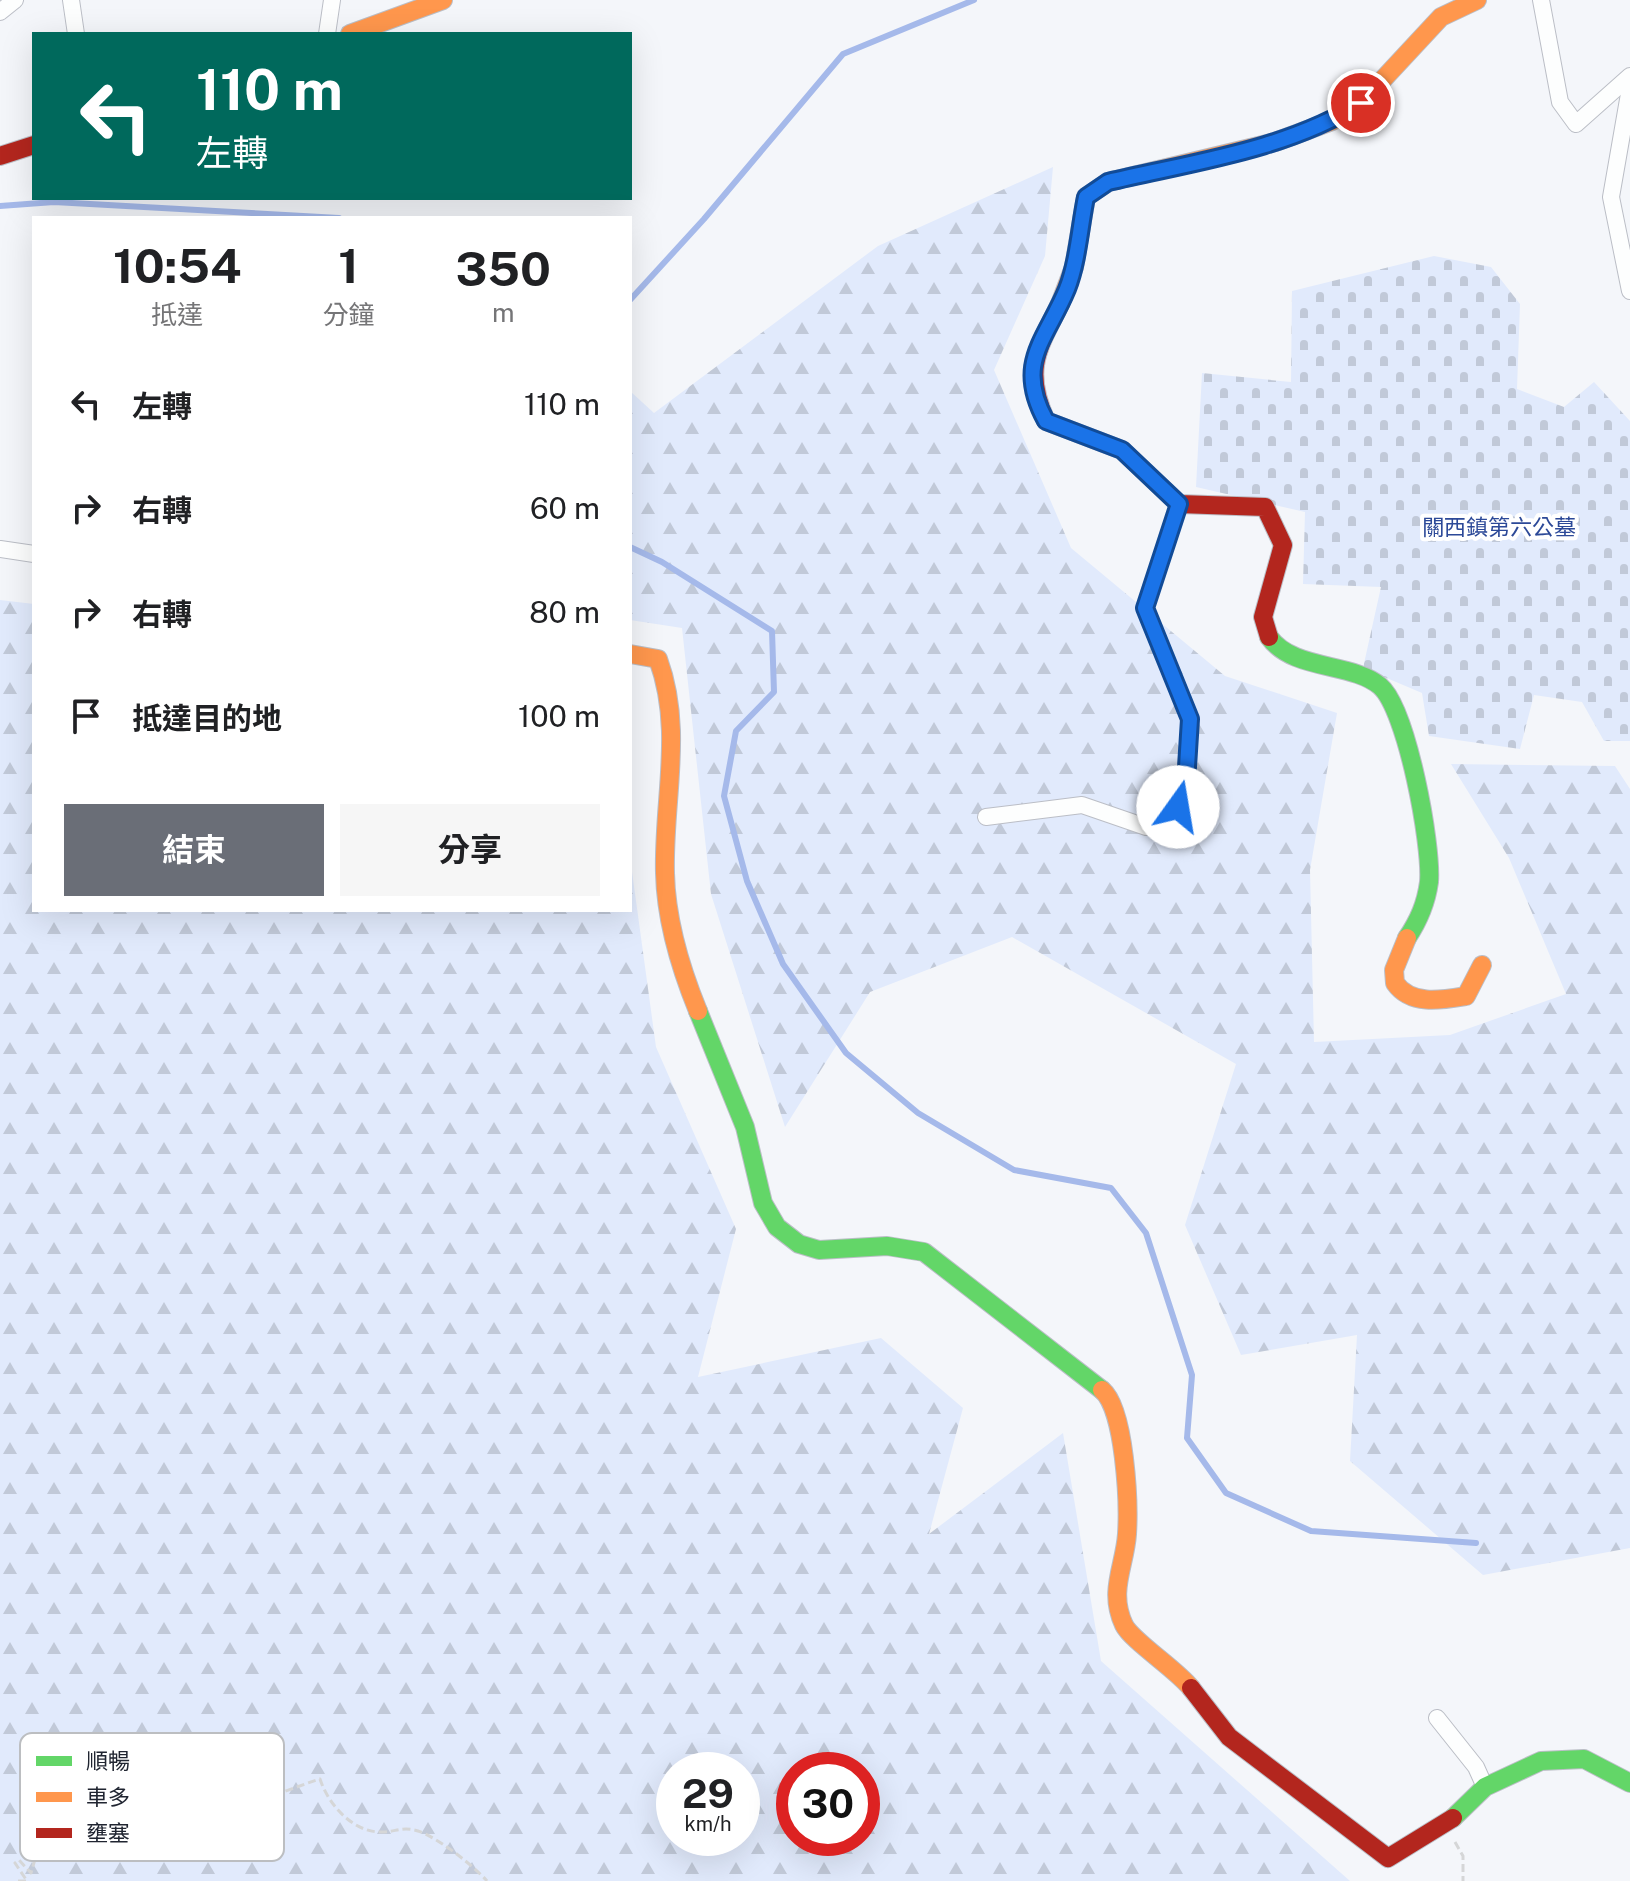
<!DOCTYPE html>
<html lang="zh-TW">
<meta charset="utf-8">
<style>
body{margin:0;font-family:"Public Sans","Noto Sans TC",sans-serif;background:#f6f6f6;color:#202124;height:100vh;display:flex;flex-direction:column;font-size:30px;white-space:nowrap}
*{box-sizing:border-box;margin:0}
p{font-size:26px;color:#757577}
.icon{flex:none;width:44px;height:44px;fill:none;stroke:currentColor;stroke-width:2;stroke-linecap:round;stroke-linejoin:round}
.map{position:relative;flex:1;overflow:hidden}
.side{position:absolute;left:32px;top:216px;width:600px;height:696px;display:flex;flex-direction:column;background:#fff;border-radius:0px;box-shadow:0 8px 32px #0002}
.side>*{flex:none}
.hud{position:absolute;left:32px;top:32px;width:600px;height:168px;border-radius:0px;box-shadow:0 8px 32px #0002;background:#00695c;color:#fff;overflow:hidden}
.speed{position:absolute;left:656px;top:1752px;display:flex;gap:16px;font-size:40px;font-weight:700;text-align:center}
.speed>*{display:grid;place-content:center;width:104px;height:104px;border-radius:50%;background:#fff;box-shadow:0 8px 32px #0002;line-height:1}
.speed small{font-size:20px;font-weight:400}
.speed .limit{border:12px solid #d22;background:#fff;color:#111}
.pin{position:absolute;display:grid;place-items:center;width:68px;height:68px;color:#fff;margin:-34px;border:4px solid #fff;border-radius:50%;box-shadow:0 2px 8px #0007}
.me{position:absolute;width:88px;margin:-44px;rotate:13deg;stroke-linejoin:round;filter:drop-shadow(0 0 6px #0008)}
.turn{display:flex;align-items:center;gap:28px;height:168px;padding:0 32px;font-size:36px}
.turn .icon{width:104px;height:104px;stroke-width:2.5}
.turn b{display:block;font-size:56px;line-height:68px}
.eta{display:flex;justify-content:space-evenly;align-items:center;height:136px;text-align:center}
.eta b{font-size:48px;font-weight:700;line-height:56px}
.cta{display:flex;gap:16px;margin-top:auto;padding:16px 32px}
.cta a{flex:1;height:92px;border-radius:0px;background:#6a6e77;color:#fff;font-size:32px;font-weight:700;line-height:92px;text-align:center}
.cta a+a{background:#f6f6f6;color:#202124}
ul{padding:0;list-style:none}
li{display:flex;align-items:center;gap:24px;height:104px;padding:0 32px}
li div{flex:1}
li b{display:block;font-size:30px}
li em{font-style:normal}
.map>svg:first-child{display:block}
.forest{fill:url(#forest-firs);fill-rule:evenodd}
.cemetery{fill:url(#cemetery-stones)}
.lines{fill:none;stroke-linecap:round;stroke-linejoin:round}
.stream{stroke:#a5b9ea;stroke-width:6}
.street-casing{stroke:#bbbec6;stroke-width:18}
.fast-casing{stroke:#bbbec6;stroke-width:20}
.slow-casing{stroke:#bbbec6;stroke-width:20}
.jam-casing{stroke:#bbbec6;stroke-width:20}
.path{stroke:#d5d6d7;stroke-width:3;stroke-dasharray:8 4;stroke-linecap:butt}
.street{stroke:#fdfefe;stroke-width:16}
.fast{stroke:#63d668;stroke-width:18}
.slow{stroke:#ff974d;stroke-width:18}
.jam{stroke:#b3261e;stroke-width:18}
.route-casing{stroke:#114b97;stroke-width:20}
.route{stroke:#1a73e8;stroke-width:14}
.labels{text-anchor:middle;stroke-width:8;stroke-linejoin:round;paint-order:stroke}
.park-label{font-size:22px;fill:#2c4998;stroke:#fff}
.key{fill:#fff;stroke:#bcbec1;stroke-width:2}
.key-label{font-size:22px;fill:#202531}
</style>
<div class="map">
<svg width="1630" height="1881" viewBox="0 0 1630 1881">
<defs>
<pattern id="forest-firs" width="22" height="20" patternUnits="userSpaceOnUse" patternTransform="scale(2)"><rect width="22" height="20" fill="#e1eafc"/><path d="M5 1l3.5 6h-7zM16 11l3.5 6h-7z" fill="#c1c9d8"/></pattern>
<pattern id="cemetery-stones" width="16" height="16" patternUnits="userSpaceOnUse" patternTransform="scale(2)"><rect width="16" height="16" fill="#e1eafc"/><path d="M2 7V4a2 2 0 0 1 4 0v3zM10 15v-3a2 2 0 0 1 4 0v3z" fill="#c1c9d8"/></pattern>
</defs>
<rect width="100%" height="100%" fill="#f4f6fa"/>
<g class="forest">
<path d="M1053,167L1045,256L994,370L1071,548L1225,676L1337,713L1310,870L1314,1042L1450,1035L1566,994L1509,858L1451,764L1615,766L1630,789V1548L1483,1575L1350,1461L1357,1335L1241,1355L1185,1225L1236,1064L1012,937L870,992L785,1127L711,894L682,628L630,620V391L654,413L878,246Z"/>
<path d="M0,600L34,604V910H630V857L656,1047L736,1229L698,1377L881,1338L963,1408L929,1534L1063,1433L1101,1661L1350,1881H0ZM674,1770H742V1838H674ZM794,1770H862V1838H794Z"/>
</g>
<path class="cemetery" d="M1434,256L1491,267L1520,304L1517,389L1564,407L1594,382L1630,421V741H1604L1582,702L1534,695L1520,749L1429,736L1422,693L1363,668L1381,587L1303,584L1305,512L1196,487L1202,373L1291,382L1292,291Z"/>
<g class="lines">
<g class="stream">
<path d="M0,206L54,202L339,218"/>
<path d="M630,300L704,219L843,54L974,0"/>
<path d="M630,547L662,562L772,631L774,692L736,731L724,796L747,881L783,964L846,1053L918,1113L1014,1170L1111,1188L1146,1233L1192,1375L1187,1438L1226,1493L1311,1531L1476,1543"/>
</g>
<defs>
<g id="street">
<path d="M71,0L76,34"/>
<path d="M1541,0L1560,102L1576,124L1630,76"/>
<path d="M0,12L15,0"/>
<path d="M327,34L332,0"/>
<path d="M1630,88L1611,197L1630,291"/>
<path d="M0,549L34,554"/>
<path d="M986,817L1082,805L1146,827L1167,821L1178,807L1187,767L1190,719L1145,608L1179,504"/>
<path d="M1437,1718L1476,1767L1485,1787"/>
</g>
<g id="fast">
<path d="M1269,637C1293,671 1352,662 1380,686C1407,709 1432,845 1429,882C1426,904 1419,920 1407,938"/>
<path d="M698,1011L745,1127L763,1203L777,1227L799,1244L819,1250L887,1246L924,1252L1102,1390"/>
<path d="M1453,1818L1485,1787L1541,1761L1584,1759L1630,1783"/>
</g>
<g id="slow">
<path d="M350,34L443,0"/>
<path d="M1060,304L1074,267L1086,197L1108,182L1275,142L1332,121L1361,103L1441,17L1477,0"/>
<path d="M630,654L658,659C684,730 663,800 665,873C666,921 680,967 698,1011"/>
<path d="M1407,938L1394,970L1395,983C1411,1006 1442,1000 1466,996L1482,965"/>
<path d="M1102,1390C1125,1409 1129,1503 1127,1534C1125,1566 1108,1591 1124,1625C1132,1641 1176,1669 1191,1688"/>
</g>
<g id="jam">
<path d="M0,156L34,145"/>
<path d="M1060,304C1037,350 1023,370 1046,421L1122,450L1179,504L1265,507L1283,545L1263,617L1269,637"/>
<path d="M1191,1688L1229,1737L1388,1858L1453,1818"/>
</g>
</defs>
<use href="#street" class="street-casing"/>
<use href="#fast" class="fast-casing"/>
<use href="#slow" class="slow-casing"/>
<use href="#jam" class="jam-casing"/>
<g class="path">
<path d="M1455,1842L1463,1856V1881"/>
<path d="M18,1881H27L15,1863L19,1860L31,1873L36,1856L72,1857C84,1828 127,1796 160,1798C178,1799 197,1811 214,1810C222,1809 230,1804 238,1803C272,1799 288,1789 320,1779C328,1804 353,1833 382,1832C396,1832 402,1826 418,1831C437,1837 474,1866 487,1881"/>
</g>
<use href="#street" class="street"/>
<use href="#fast" class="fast"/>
<use href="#slow" class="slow"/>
<use href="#jam" class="jam"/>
</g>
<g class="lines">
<defs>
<path id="route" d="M1178,807L1187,767L1190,719L1145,608L1179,504L1122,450L1046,421C1014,363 1046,340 1067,289C1078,261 1080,226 1086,197L1108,182C1193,162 1286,150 1361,103"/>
</defs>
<use href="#route" class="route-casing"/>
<use href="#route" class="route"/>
</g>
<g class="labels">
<g class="park-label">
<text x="1499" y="535">關西鎮第六公墓</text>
</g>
</g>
<rect x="20" y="1733" width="264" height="128" rx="12" class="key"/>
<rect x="36" y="1756" width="36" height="10" fill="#63d668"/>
<rect x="36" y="1792" width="36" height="10" fill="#ff974d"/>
<rect x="36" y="1828" width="36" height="10" fill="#b3261e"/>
<g class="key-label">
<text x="86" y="1769">順暢</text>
<text x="86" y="1805">車多</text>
<text x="86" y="1841">壅塞</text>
</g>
</svg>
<div class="speed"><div>29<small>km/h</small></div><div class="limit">30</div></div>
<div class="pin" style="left:1361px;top:103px;background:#d93025"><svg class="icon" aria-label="arrive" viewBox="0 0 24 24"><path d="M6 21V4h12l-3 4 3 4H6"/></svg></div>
<svg class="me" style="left:1178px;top:807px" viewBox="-20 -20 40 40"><circle r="19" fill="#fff"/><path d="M0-13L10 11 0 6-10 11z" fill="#1a73e8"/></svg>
<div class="hud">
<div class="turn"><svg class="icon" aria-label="left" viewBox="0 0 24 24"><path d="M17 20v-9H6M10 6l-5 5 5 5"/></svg><div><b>110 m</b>左轉</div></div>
</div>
<section class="side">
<div class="eta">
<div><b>10:54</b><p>抵達</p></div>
<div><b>1</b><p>分鐘</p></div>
<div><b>350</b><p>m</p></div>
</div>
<ul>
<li><svg class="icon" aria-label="left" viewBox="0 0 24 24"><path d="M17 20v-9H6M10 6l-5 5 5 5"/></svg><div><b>左轉</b></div><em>110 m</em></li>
<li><svg class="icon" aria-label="right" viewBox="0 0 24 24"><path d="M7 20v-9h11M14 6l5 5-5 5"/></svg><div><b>右轉</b></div><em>60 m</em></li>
<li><svg class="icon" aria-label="right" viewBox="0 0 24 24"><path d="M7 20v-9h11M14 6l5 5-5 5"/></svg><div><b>右轉</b></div><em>80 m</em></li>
<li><svg class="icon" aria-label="arrive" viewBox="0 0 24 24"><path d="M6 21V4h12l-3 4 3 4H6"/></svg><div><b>抵達目的地</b></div><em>100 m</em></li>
</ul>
<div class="cta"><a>結束</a><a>分享</a></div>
</section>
</div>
